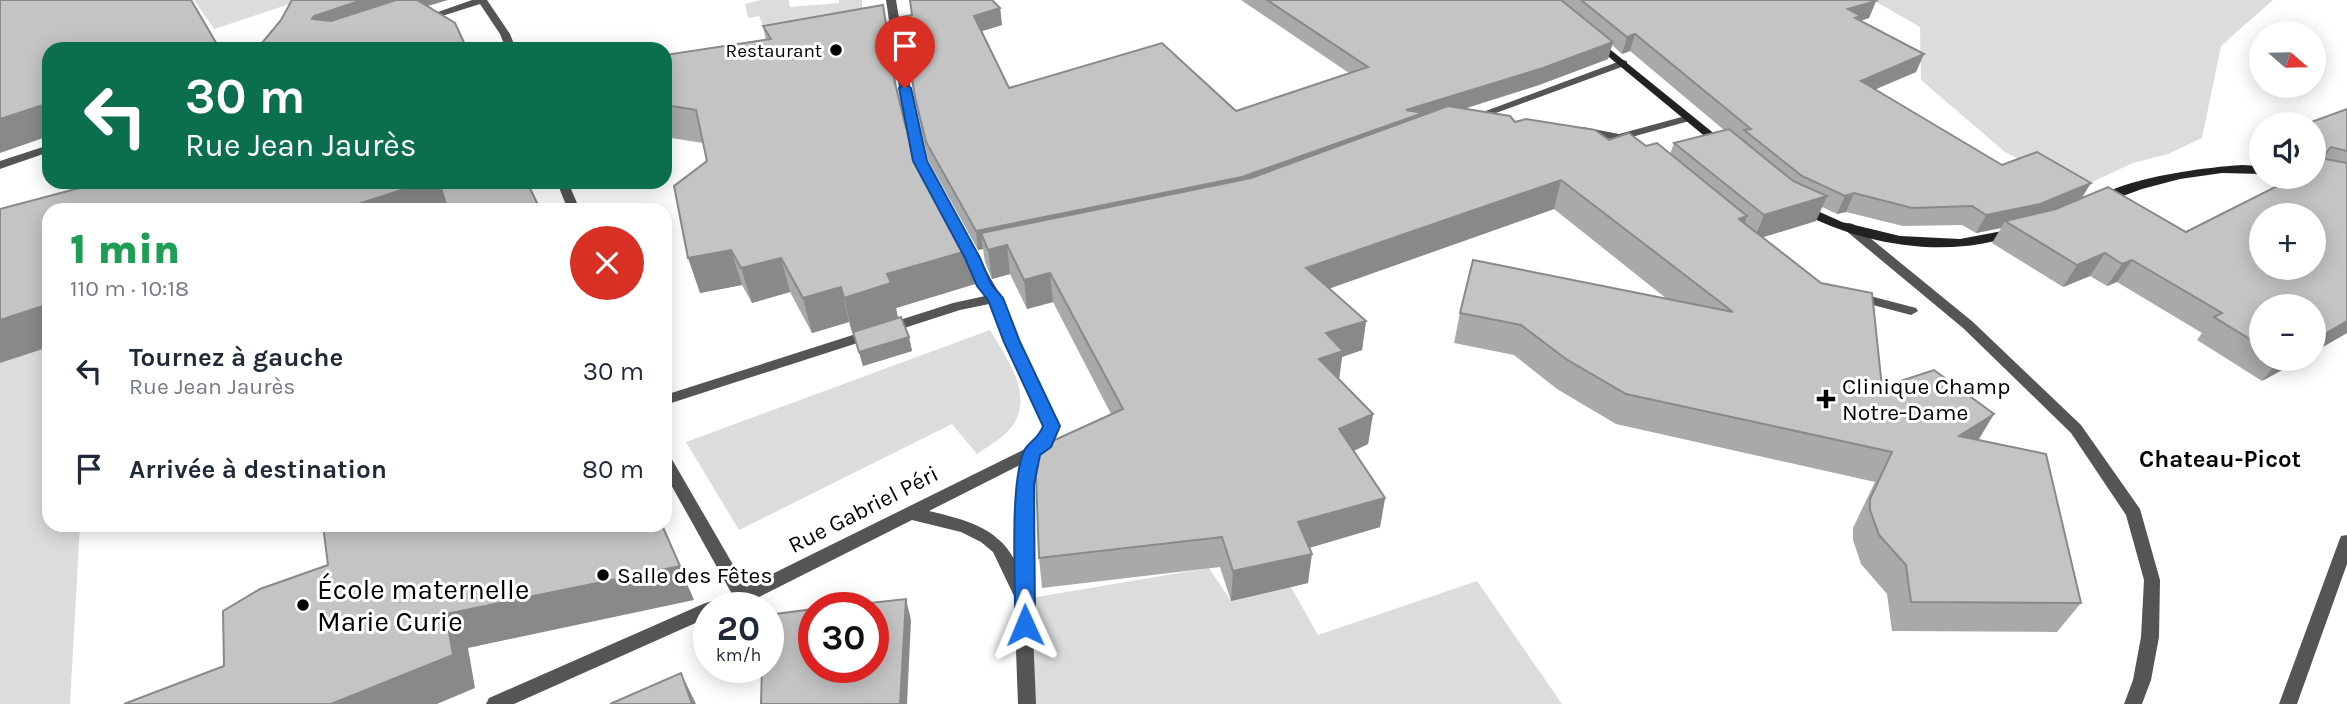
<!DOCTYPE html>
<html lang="fr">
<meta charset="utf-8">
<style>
body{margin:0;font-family:Karla,sans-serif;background:#f2f2f3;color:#1f2937;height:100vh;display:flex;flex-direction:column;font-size:26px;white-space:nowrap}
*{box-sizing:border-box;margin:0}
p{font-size:23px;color:#747a83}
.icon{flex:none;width:38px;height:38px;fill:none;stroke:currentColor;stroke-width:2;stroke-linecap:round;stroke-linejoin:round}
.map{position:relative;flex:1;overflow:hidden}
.panel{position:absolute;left:42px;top:203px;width:630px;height:329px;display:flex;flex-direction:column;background:#fff;border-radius:21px;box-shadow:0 4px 18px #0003}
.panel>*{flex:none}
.top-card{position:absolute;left:42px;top:42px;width:630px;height:147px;border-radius:21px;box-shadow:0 4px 18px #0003;background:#0b6e4f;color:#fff;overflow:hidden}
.needle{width:46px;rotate:110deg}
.buttons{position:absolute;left:2249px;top:21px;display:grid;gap:14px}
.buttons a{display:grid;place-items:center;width:77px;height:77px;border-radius:50%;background:#fff;box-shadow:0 4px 18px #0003;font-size:35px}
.speed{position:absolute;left:693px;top:592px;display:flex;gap:14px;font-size:35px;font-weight:700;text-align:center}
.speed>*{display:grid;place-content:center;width:91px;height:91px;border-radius:50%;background:#fff;box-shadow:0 4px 18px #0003;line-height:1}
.speed small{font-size:18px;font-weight:400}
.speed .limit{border:10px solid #d22;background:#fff;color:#111}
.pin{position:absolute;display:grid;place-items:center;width:60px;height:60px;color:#fff;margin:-72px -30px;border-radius:50% 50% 50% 0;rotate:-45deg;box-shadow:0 0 7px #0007}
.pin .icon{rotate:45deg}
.me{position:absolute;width:77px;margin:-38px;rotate:359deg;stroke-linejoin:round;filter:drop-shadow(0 0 5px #0008)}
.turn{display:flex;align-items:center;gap:24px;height:147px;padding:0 28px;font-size:32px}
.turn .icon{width:91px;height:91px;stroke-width:2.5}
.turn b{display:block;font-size:49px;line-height:60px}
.round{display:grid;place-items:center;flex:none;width:74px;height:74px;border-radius:37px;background:#f2f2f3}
.overview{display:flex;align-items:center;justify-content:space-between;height:119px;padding:0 28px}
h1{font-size:42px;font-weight:800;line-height:52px;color:#1e9e55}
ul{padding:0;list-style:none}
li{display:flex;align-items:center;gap:21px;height:98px;padding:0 28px}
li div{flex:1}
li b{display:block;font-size:26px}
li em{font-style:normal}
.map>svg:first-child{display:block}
.green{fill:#dcdcdc}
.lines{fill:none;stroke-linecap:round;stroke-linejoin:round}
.lane{fill:#555;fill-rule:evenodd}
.street{fill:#555;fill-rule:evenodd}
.secondary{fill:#222;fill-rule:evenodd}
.wall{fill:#a9a9a9;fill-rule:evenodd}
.shaded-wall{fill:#898989}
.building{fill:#c4c4c4;stroke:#898989;stroke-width:2;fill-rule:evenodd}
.route{fill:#1a73e8;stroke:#114b97;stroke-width:2}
.poi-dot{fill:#000;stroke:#fff;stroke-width:2.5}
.labels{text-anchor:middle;stroke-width:6;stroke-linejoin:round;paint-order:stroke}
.far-poi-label{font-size:19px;fill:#000;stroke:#fff;text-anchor:end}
.poi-label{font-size:23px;fill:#000;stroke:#fff;text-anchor:start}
.street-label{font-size:23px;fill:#000;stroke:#fff}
.neighbourhood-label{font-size:24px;font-weight:bold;fill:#000;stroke:#fff}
.near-poi-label{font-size:28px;fill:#000;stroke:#fff;text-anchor:start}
</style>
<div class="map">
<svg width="2347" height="704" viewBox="0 0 2347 704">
<rect width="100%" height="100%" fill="#fff"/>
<g class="green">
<path d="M194,0H302L214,29Z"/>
<path d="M761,0H789L790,7L839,3V0H862V34L780,38L775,24L763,26L759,16L748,18L745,4Z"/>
<path d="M1873,0H2273L2221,46L2202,138L2168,154L2133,163L2075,190L2005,152L1921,80L1920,27Z"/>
<path d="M990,330C1005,356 1032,390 1015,422C1007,436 990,445 977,454L952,424L739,530L686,442Z"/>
<path d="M49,346V525H80L70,704H0V363Z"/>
<path d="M1209,568L1231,601L1291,587L1318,635L1477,581L1562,704H1027L1025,599Z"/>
</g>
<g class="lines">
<g class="lane">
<path d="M1689,115L1695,118L1693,120L1628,138L1630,141L1624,144L1615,140L1579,132L1577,130L1583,127L1619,134Z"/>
<path d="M1849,223L1853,224L1973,322L2081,425L2140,509L2160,580L2159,637L2151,680L2142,704H2124L2133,680L2141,637L2144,580L2126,515L2071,433L1963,328L1845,230L1843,227L1845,224Z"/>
<path d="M1855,292L1916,308L1918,311L1911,315L1850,299L1848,296Z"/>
<path d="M2347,535V564L2297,704H2279L2339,541L2341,536Z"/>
</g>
<g class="street">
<path d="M472,0H487L510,34L516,49H506L500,34L480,4L423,22L418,19Z"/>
<path d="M886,0H896L915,115L928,165L922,169L916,165L903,115Z"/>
<path d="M1623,60L1627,61V65L1474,121H1466L1464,119Z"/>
<path d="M49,145V152L0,169V161Z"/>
<path d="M560,182H568L580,210H568L558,185Z"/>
<path d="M962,235L968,239L1002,298L1000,300L1059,426L1050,446L1039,455C1026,538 1033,620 1036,704H1018L1014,596L993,552L981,542L961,532L912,520L749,602L734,607H709V617L514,704H486L489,698L703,604L732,594L665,474V454L670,456L746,587L1027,448L1039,439L1045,426L989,304L960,310L665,405V395L953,303L985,296L956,239ZM1022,464L1016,514L1014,559C997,527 963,519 929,511Z"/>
</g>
<g class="secondary">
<path d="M1596,38L1727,144V148H1719L1592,43V39Z"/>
<path d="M2242,165L2261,166V174L2222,173L2180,179L2142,189L2101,204L2095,200C2120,178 2208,167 2242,165Z"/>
<path d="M1802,204L1842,222L1900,236L1960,239L2013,229L2019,233L2013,237C1997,240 1981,245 1965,246C1909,252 1847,237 1798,211L1796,208Z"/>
</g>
</g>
<g class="wall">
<path d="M1241,0H1873L1876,1L1869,18L1860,21L1924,54L1916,72L1875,89L2002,165L2082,198L2186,232L2293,178L2292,177H2314V124L2347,109V333L2314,352V306H2261V359H2302L2262,381L2197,340L2202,333L2117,282L2107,286L2090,276L2063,287L1992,243L2001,228L1976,233L1962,225L1903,226L1846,212L1837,214L1822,207L1816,221L1763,237L1882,387L1994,414L1978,440L2081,603L2057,632L1892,631L1887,594L1861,564L1853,540V528L1875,482L1616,424L1557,389L1514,355L1454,343L1460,313L1667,299L1554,209L1329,288L1366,321L1362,350L1342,357L1339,379L1373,414L1368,444L1354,451L1385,498L1380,527L1309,548L1308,583L1231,601L1220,567L1042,588L1039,558L1111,414L1053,302L1027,309L1010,274L992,279L985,262L983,249L978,250L928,160L918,114L902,17L1000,8L1002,25L982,31L1009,88L1236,111L1349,73ZM1612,45L1622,54L1630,51L1724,130L1674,143L1670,154L1646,146L1515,122L1464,109L1539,85L1608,59Z"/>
<path d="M763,26L889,36L897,91L906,128L975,284L896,308L898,318L909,337L912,351L863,366L853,332H852L849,322L812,333L790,292L752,303L742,285L700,293L707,161L703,143L665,137V55L766,40Z"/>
</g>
<g class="shaded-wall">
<path d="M362,0H448L408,12L329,47L312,19L314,16Z"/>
<path d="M1876,1L1869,18L1859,21L1854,33L1848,9Z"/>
<path d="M1000,8L1002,25L976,33L974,16Z"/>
<path d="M1635,34L1630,51L1622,54L1627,37Z"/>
<path d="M1613,42L1608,59L1539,85L1421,122L1241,195L981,233L983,249L978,250L976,231L1406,110Z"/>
<path d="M1924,54L1916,72L1853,99L1861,81Z"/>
<path d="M49,103V136L0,153V119Z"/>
<path d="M1561,180L1554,209L1303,298L1306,268Z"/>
<path d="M426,182H439L452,210H340Z"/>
<path d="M2091,183L2080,201L2029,222L2005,221L2001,228L1976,233L1986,215Z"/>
<path d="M1854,193L1846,212L1837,214L1845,196Z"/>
<path d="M1827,196L1816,221L1754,240L1764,215Z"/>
<path d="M1747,216L1736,245L1739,219Z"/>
<path d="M1007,245L1010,274L992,279L988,250Z"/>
<path d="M731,250L742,285L700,293L688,258Z"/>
<path d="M970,250L975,284L896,308L898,318L852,332L844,298L887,274Z"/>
<path d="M2105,253L2090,276L2063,287L2077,265Z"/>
<path d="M781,258L790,292L752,303L741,268Z"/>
<path d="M2132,260L2117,282L2107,286L2122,264Z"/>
<path d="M1050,273L1053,302L1027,309L1024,280Z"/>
<path d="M841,287L849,322L812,333L803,298Z"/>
<path d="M49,304V347L0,363V320Z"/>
<path d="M1366,321L1362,350L1342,357L1339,380L1319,359L1326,333Z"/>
<path d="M2347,321V333L2314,352V340Z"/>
<path d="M909,337L912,351L863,366L859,352Z"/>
<path d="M2280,359H2302L2262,381Z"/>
<path d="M1373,414L1368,444L1335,459L1339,429Z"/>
<path d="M1994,414L1976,444L1959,436Z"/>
<path d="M1385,498L1380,527L1295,552L1298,522Z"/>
<path d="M662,525L694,600L468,648L475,688L437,704H331L446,614Z"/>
<path d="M1312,554L1308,583L1231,601L1233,571Z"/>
<path d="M906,599L911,620L907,704H900Z"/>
<path d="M681,673L696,704H692Z"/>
</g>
<g class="building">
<path d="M0,0H191L218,46L210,49H49V103L0,119Z"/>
<path d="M292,0H362L314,16L312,19L331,21L396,0H417L455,23L467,49H257L281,20Z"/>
<path d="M910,0H992L1000,8L974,16L1009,88L1162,43L1236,111L1368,67L1267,0H1561L1613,42L1543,68L1406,110L1423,113L1242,177L976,231L926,142L915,97L902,17L912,15Z"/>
<path d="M1581,0H1873L1876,1L1848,9L1861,16L1855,18L1924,54L1861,81L2002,165L2037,152L2091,183L2040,204L1986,215L1972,206L1912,208L1854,193L1845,196L1802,176L1744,130L1751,129L1635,34L1627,37Z"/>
<path d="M883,5L895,83L906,128L960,225L970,250L887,274L891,283L844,298L841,287L803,298L781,258L741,268L731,250L688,258L674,186L707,161L696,110L665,105V55L771,39L763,26Z"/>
<path d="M1448,106L1510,116L1515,122L1526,119L1595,130L1609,140L1629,133L1646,146L1657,143L1747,216L1739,219L1821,283L1872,293L1882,387L1934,370L1994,414L1959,436L2046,454L2081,603L1911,602L1906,565L1879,535L1870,510V499L1892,452L1626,394L1566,359L1521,325L1460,313L1473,260L1733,312L1561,180L1306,268L1366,321L1326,333L1343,351L1319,359L1373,414L1339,429L1385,498L1298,522L1312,554L1233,571L1222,537L1039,558L1035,449L1123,409L1050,273L1024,280L1007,245L988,250L981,233L1251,178Z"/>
<path d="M2347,109V151L2331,147L2324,155L2325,159L2347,163V321L2314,340V306H2261V346L2214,317L2222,313L2132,260L2122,264L2105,253L2077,265L2005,221L2056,209L2108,187L2186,232L2295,177H2314V167L2320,164L2314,159V124H2306ZM2261,215H2314V268H2261Z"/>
<path d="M1729,129L1793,181L1827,196L1764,215L1674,143Z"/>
<path d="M102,182H426L340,210H49V304L0,320V209Z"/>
<path d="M439,182H527L540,209L448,210Z"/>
<path d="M901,317L909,337L859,352L853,332Z"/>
<path d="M323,525H662L680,566L446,614L453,655L331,704H124L224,666L223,611L260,589L328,565Z"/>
<path d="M906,599L900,704H761L762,667H768V615L814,609V667H873V607H832Z"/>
<path d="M681,673L692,704H610Z"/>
</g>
<path class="route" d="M905,84L911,88L927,161L980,258L991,284L1003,298L1020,342L1060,426L1051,447L1040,455L1034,485L1035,625L1032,631L1025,634L1018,631L1015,625C1016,584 1009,486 1024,451C1028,442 1038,440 1043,426L1004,342L988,300L977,286L965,258L913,161L899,88Z"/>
<g class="poi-dot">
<circle cx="836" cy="50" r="7"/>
<path d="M1822.5 388.5h7v7h7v7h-7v7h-7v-7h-7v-7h7z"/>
<circle cx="603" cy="575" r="7"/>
<circle cx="303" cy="605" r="7"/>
</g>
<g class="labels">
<g class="far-poi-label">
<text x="822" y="57">Restaurant</text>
</g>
<g class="poi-label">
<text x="1842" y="394">Clinique Champ<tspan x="1842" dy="26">Notre-Dame</tspan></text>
<text x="617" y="583">Salle des Fêtes</text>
</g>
<g class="street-label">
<text transform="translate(863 509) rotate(-27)" y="8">Rue Gabriel Péri</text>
</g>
<g class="neighbourhood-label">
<text x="2220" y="467">Chateau-Picot</text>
</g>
<g class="near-poi-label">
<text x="317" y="599">École maternelle<tspan x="317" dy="32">Marie Curie</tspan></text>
</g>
</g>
</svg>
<div class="buttons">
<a><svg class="needle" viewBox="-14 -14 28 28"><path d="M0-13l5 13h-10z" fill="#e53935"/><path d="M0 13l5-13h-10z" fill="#747a83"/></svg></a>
<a><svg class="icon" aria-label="sound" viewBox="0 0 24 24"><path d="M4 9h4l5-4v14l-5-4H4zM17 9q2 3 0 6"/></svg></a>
<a>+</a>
<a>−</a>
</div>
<div class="speed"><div>20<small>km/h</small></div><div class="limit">30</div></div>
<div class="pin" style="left:905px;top:88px;background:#d93025"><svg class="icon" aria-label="arrive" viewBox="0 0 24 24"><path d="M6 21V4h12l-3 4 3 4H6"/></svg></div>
<svg class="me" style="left:1025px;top:625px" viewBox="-20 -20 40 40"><path d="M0-17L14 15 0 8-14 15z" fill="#1a73e8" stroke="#fff" stroke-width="4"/></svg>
<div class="top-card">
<div class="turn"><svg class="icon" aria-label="left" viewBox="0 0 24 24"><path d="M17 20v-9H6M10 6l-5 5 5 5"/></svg><div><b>30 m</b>Rue Jean Jaurès</div></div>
</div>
<section class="panel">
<div class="overview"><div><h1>1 min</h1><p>110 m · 10:18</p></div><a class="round" style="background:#d93025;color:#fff"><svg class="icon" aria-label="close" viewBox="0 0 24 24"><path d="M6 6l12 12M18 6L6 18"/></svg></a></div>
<ul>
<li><svg class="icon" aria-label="left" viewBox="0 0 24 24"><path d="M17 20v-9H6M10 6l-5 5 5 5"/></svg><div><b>Tournez à gauche</b><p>Rue Jean Jaurès</p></div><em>30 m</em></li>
<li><svg class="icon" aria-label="arrive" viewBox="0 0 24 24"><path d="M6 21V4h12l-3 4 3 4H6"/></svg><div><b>Arrivée à destination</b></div><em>80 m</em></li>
</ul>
</section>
</div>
